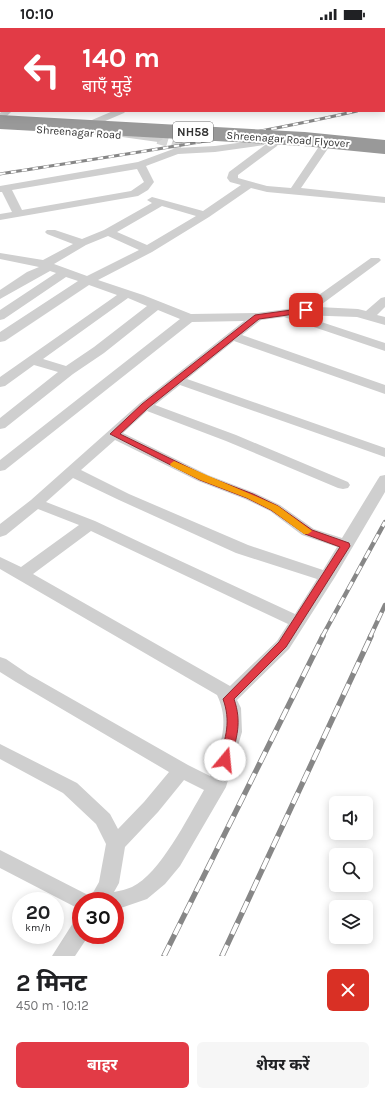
<!DOCTYPE html>
<html lang="hi">
<meta charset="utf-8">
<style>
body{margin:0;font-family:Karla,"Noto Sans Devanagari",sans-serif;background:#f6f6f6;color:#202124;height:100vh;display:flex;flex-direction:column;font-size:15px;white-space:nowrap}
*{box-sizing:border-box;margin:0}
p{font-size:13px;color:#757577}
.icon{flex:none;width:22px;height:22px;fill:none;stroke:currentColor;stroke-width:2;stroke-linecap:round;stroke-linejoin:round}
.map{position:relative;height:928px;overflow:hidden}
.details{display:flex;flex-direction:column;background:#fff;flex:1}
.details>*{flex:none}
.hud{position:absolute;left:0px;top:0px;width:385px;height:84px;box-shadow:0 2px 10px #0003;background:#e23b46;color:#fff;overflow:hidden}
.buttons{position:absolute;left:329px;top:768px;display:grid;gap:8px}
.buttons a{display:grid;place-items:center;width:44px;height:44px;border-radius:6px;background:#fff;box-shadow:0 2px 10px #0003;font-size:20px}
.speed{position:absolute;left:12px;top:864px;display:flex;gap:8px;font-size:20px;font-weight:700;text-align:center}
.speed>*{display:grid;place-content:center;width:52px;height:52px;border-radius:50%;background:#fff;box-shadow:0 2px 10px #0003;line-height:1}
.speed small{font-size:10px;font-weight:400}
.speed .limit{border:6px solid #d22;background:#fff;color:#111}
.pin{position:absolute;display:grid;place-items:center;width:34px;height:34px;color:#fff;margin:-17px;border-radius:8px;box-shadow:0 2px 6px #0006}
.me{position:absolute;width:44px;margin:-22px;rotate:17deg;stroke-linejoin:round;filter:drop-shadow(0 0 3px #0008)}
.turn{display:flex;align-items:center;gap:14px;height:84px;padding:0 16px;font-size:18px}
.turn .icon{width:52px;height:52px;stroke-width:2.5}
.turn b{display:block;font-size:28px;line-height:34px}
.round{display:grid;place-items:center;flex:none;width:42px;height:42px;border-radius:6px;background:#f6f6f6}
.headline{display:flex;align-items:center;justify-content:space-between;height:68px;padding:0 16px}
h1{font-size:24px;font-weight:700;line-height:30px}
.primary-button{display:flex;gap:8px;margin-top:auto;padding:8px 16px}
.primary-button a{flex:1;height:46px;border-radius:6px;background:#e23b46;color:#fff;font-size:16px;font-weight:700;line-height:46px;text-align:center}
.primary-button a+a{background:#f6f6f6;color:#202124}
.status{display:flex;justify-content:space-between;align-items:center;height:28px;padding:0 20px;background:#fff;direction:ltr}
.status svg{height:11px;fill:currentColor}
.map>svg:first-child{display:block}
.lines{fill:none;stroke-linecap:round;stroke-linejoin:round}
.minor-tunnel{stroke:#d6d6d6;stroke-width:10;stroke-dasharray:10 4.5;stroke-linecap:butt}
.minor{fill:#cfcfcf;fill-rule:evenodd}
.rail-far2-casing{stroke:#878787;stroke-width:3}
.rail-far1-casing{stroke:#878787;stroke-width:4.5}
.rail-casing{stroke:#878787;stroke-width:5.5}
.rail-far2{stroke:#fff;stroke-width:2;stroke-dasharray:5.5;stroke-linecap:butt}
.rail-far1{stroke:#fff;stroke-width:3;stroke-dasharray:9;stroke-linecap:butt}
.rail{stroke:#fff;stroke-width:4;stroke-dasharray:12;stroke-linecap:butt}
.highway-bridge{stroke:#999;stroke-width:14}
.route{fill:#e23b46;stroke:#93262e}
.slow{fill:#f59e0b}
.labels{text-anchor:middle;stroke-width:4;stroke-linejoin:round;paint-order:stroke}
.far-street-label{font-size:11px;fill:#323232;stroke:#fff}
.shield{fill:#fff;stroke:#707070;stroke-width:1}
.shield-label{font-size:12px;font-weight:bold;fill:#323232}
</style>
<div class="status"><b>10:10</b><svg viewBox="0 0 49 12"><path d="M0 12V9h3v3zM5 12V6h3v6zM10 12V3h3v9zM15 12V0h3v12zM26 1h20v11H26zM47 4h2v5h-2z"/></svg></div>
<div class="map">
<svg width="385" height="928" viewBox="0 0 385 928">
<rect width="100%" height="100%" fill="#fff"/>
<g class="lines">
<path class="minor-tunnel" d="M158,111L182,118"/>
<g class="minor">
<path d="M21,0H31L32,1H22Z"/>
<path d="M185,0H207L184,1Z"/>
<path d="M279,0H288L289,1H280Z"/>
<path d="M1,5V11L0,12V6Z"/>
<rect x="384" y="10" width="1" height="6"/>
<rect x="0" y="18" width="1" height="6"/>
<rect x="384" y="31" width="1" height="6"/>
<path d="M2,83H12L3,92L0,93V85Z"/>
<path d="M113,83H126L124,85L84,102L81,103L76,100L78,98Z"/>
<path d="M125,104L158,108L163,111L158,114L122,109L120,107Z"/>
<path d="M260,112L264,113L265,115L264,117L215,124L178,126L146,138L154,154L148,162L138,168L0,192V186L12,184L2,164H0V158L138,134L176,120L215,118ZM137,141L144,154L131,163L22,182L12,162Z"/>
<path d="M273,113L278,116L277,118L238,147V150L267,158L291,160L320,117L324,116L329,119L301,160L385,169V175L267,164L251,160L209,189L152,224L98,252L143,267L191,286L257,285L302,279L371,230H379L381,232L379,234L318,279L358,281L366,283L381,270L385,269V279L377,287L385,289V297L357,289L300,287L385,315V323L284,289L261,292L242,307L385,357V366L234,313L187,351L385,420V429L180,357L155,377L236,407L348,454L350,457L348,460L343,461L338,460L226,413L147,383L123,405L208,447L255,465L280,477L314,501L342,510L378,451L380,448L385,447V464L335,549L289,621L237,672L241,680L242,704L226,759L180,838L165,856L147,871L115,882V873H81V882L0,840V822L88,867L90,870L99,854L106,816L96,796L63,765L0,731V716L77,755L110,786L118,801L144,774L169,744L16,654L0,644V629L6,631L28,646L188,737L210,748C219,719 231,696 217,667L0,541V529L21,539L79,497L38,481L6,507L0,509V496L31,472L140,375L244,293L192,294L5,442L0,443V432L180,291L158,282L104,325L73,346L5,400L0,401V390L58,344L34,337L5,358L0,359V349L117,267L89,257L5,313L0,314V304L78,253L66,249L4,291L0,292V282L56,245L50,243L0,271V262L27,244L39,239L0,231V225L43,232L73,216L47,206L45,204L47,202H55L82,211L104,202L152,175L147,172L152,169L203,183L241,157L230,154L227,150L229,144L269,114ZM162,178L196,188L147,217L117,204ZM108,208L139,222L87,248L54,236L86,217ZM128,270L147,278L94,319L66,338L43,331ZM115,412L198,453L245,471L270,483L302,507L337,519L323,542L248,517L129,466L81,442ZM73,450L119,472L236,525L317,551L295,586L146,517L95,493L46,474ZM91,503L288,596L277,613L230,658L33,546ZM184,752L204,762C188,789 160,846 132,859C127,861 120,863 114,864L119,855L125,819L158,784Z"/>
<path d="M81,892V907H89L75,928H52L73,895Z"/>
</g>
<defs>
<path id="rail-far2" d="M0,146C119,127 239,110 357,83"/>
<g id="rail-far1">
<path d="M322,609L385,494"/>
<path d="M370,609L385,577"/>
</g>
<g id="rail">
<path d="M164,928L323,608"/>
<path d="M222,928L371,608"/>
</g>
</defs>
<use href="#rail-far2" class="rail-far2-casing"/>
<use href="#rail-far1" class="rail-far1-casing"/>
<use href="#rail" class="rail-casing"/>
<use href="#rail-far2" class="rail-far2"/>
<use href="#rail-far1" class="rail-far1"/>
<use href="#rail" class="rail"/>
<path class="highway-bridge" d="M0,94L304,111L385,119"/>
</g>
<path class="route" d="M306,280L309,281V284L259,291L148,380L120,406L206,448L253,466L278,478L312,502L349,515L350,518L286,619L234,671C242,694 237,710 230,732L229,735L225,736L221,735L219,732C226,709 231,693 223,671L279,614L340,519L305,506L271,482L247,470L200,452L110,406L142,376L255,287Z"/>
<path class="slow" d="M174,433L278,478L312,503L308,506H304L271,482L247,470L200,452L171,438L170,436Z"/>
<g class="labels">
<g class="far-street-label">
<text transform="translate(79 104) rotate(4)" y="4">Shreenagar Road</text>
<text transform="translate(288 111) rotate(4)" y="4">Shreenagar Road Flyover</text>
</g>
<rect class="shield" x="173" y="94" width="40" height="20" rx="3"/>
<g class="shield-label">
<text x="193" y="108">NH58</text>
</g>
</g>
</svg>
<div class="buttons">
<a><svg class="icon" aria-label="sound" viewBox="0 0 24 24"><path d="M4 9h4l5-4v14l-5-4H4zM17 9q2 3 0 6"/></svg></a>
<a><svg class="icon" aria-label="search" viewBox="0 0 24 24"><circle cx="10" cy="10" r="6"/><path d="M15 15l6 6"/></svg></a>
<a><svg class="icon" aria-label="layers" viewBox="0 0 24 24"><path d="M12 4l9 5-9 5-9-5zM3 14l9 5 9-5"/></svg></a>
</div>
<div class="speed"><div>20<small>km/h</small></div><div class="limit">30</div></div>
<div class="pin" style="left:306px;top:282px;background:#d93025"><svg class="icon" aria-label="arrive" viewBox="0 0 24 24"><path d="M6 21V4h12l-3 4 3 4H6"/></svg></div>
<svg class="me" style="left:225px;top:732px" viewBox="-20 -20 40 40"><circle r="19" fill="#fff"/><path d="M0-13L10 11 0 6-10 11z" fill="#e23b46"/></svg>
<div class="hud">
<div class="turn"><svg class="icon" aria-label="left" viewBox="0 0 24 24"><path d="M17 20v-9H6M10 6l-5 5 5 5"/></svg><div><b>140 m</b>बाएँ मुड़ें</div></div>
</div>
</div>
<section class="details">
<div class="headline"><div><h1>2 मिनट</h1><p>450 m · 10:12</p></div><a class="round" style="background:#d93025;color:#fff"><svg class="icon" aria-label="close" viewBox="0 0 24 24"><path d="M6 6l12 12M18 6L6 18"/></svg></a></div>
<div class="primary-button"><a>बाहर</a><a>शेयर करें</a></div>
</section>
